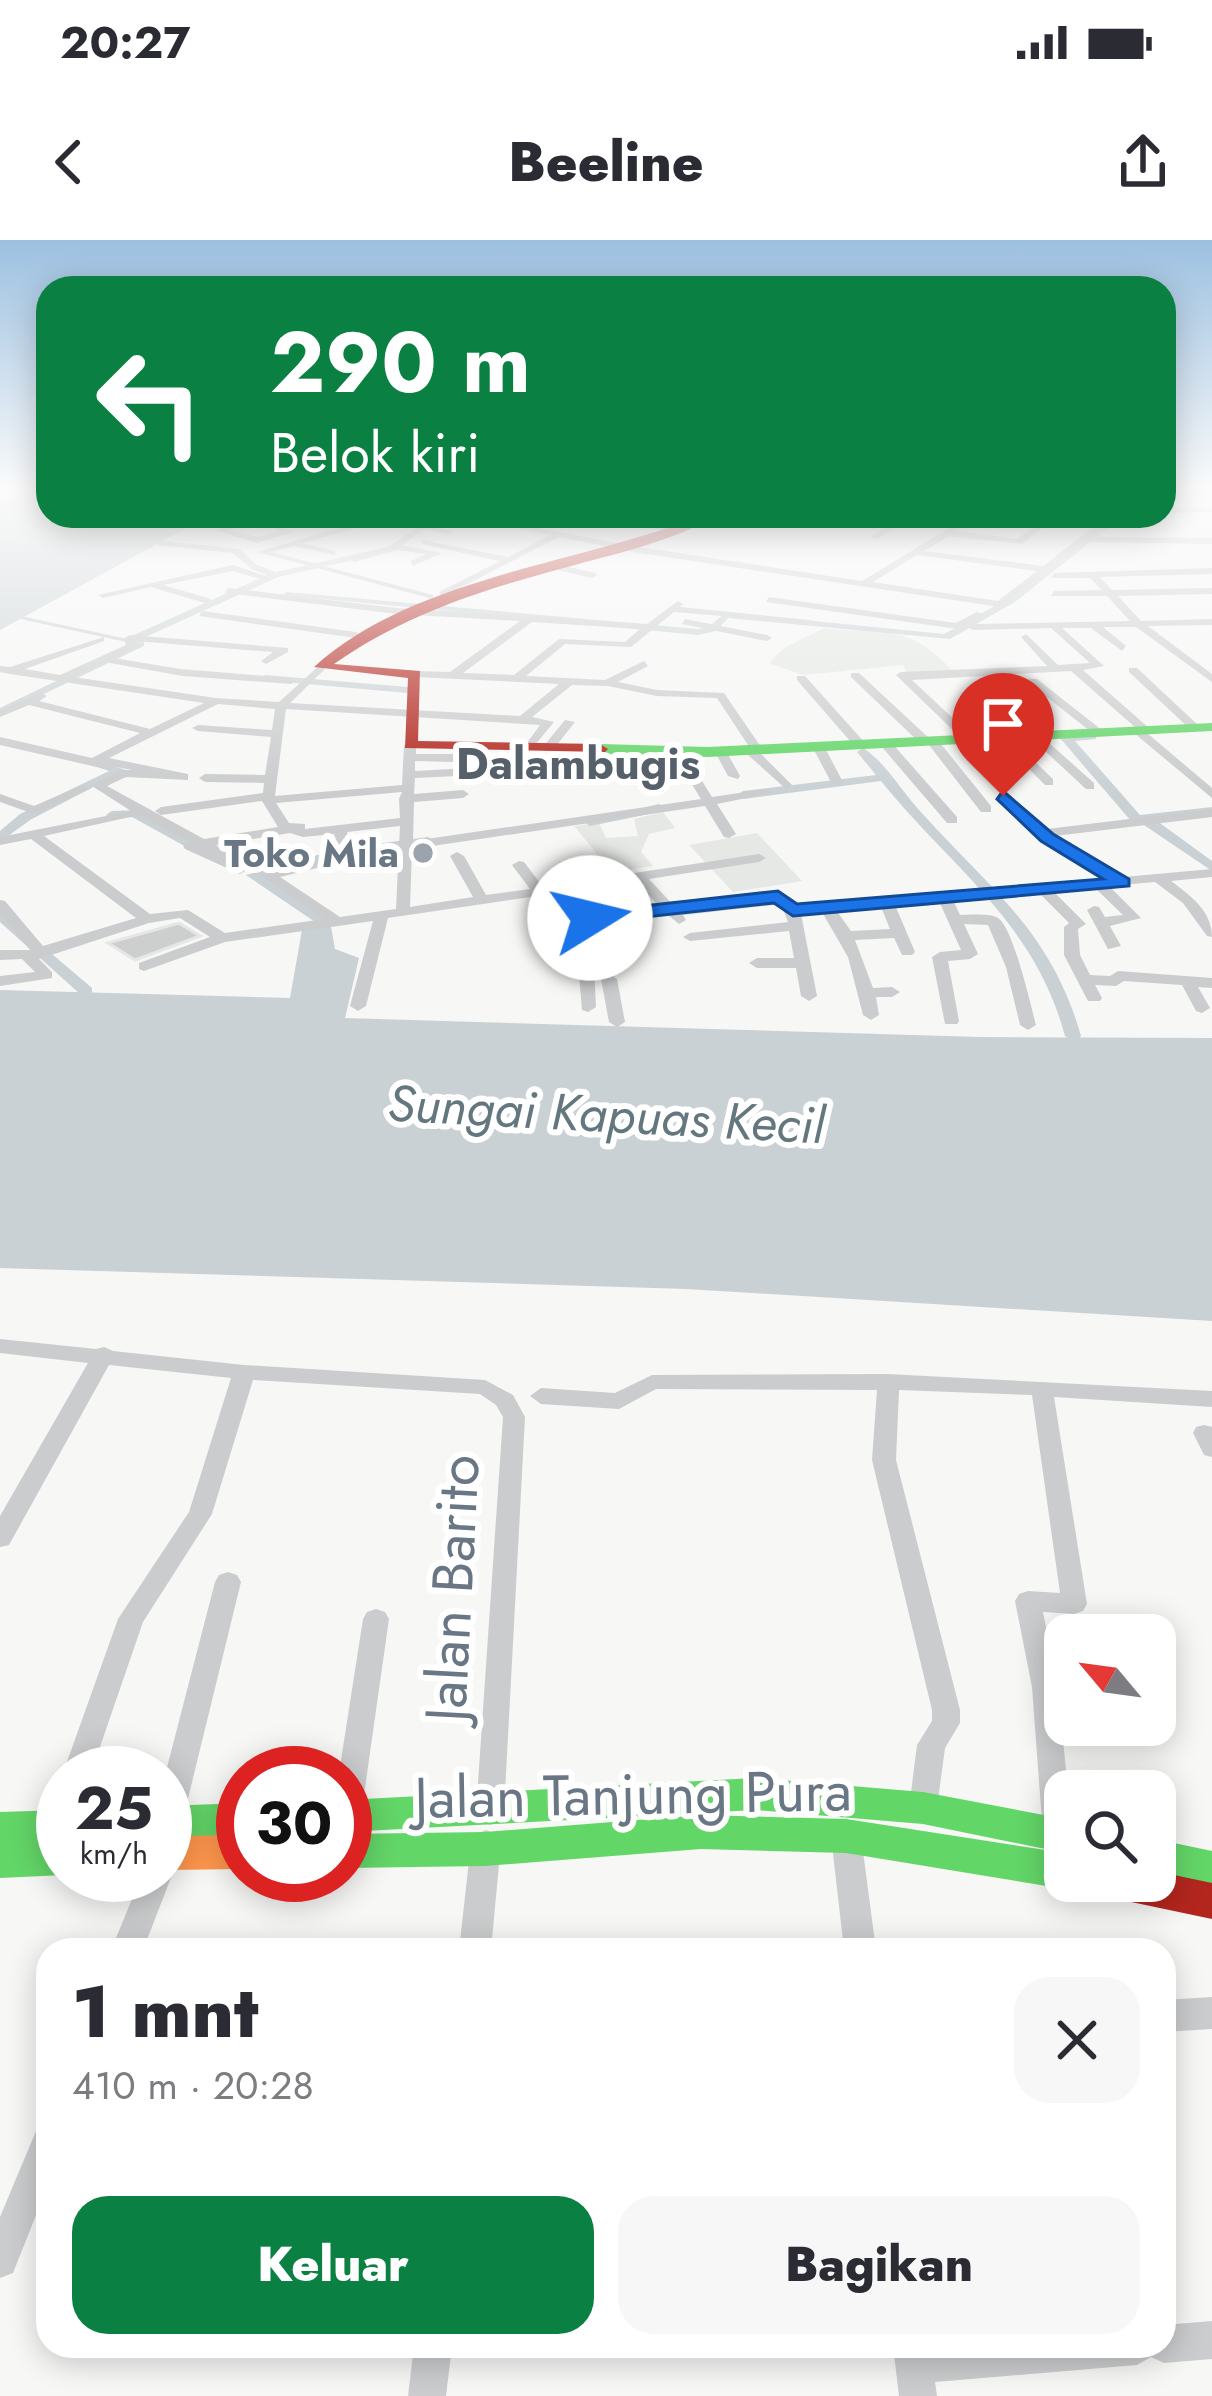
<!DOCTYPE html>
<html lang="id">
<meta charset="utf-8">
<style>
body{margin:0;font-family:Jost,sans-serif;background:#f7f7f7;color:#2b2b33;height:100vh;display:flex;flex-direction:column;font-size:45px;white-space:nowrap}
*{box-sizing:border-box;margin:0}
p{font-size:39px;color:#7c7c81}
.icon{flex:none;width:66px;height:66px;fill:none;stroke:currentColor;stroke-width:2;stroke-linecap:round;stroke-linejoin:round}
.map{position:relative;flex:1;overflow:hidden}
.sheet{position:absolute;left:36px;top:1698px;width:1140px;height:420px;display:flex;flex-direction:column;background:#fff;border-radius:36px;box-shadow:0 6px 30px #0003}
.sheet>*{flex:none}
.hud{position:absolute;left:36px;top:36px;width:1140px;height:252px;border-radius:36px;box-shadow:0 6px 30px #0003;background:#0b8043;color:#fff;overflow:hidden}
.needle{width:78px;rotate:299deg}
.controls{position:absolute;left:1044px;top:1374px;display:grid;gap:24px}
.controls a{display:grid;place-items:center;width:132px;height:132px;border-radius:24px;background:#fff;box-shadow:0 6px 30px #0003;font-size:60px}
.speed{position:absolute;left:36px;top:1506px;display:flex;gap:24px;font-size:60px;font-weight:700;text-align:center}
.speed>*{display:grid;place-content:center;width:156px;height:156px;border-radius:50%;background:#fff;box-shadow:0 6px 30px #0003;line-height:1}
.speed small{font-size:30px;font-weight:400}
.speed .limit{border:18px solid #d22;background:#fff;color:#111}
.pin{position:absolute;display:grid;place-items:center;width:102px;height:102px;color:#fff;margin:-123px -51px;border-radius:50% 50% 50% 0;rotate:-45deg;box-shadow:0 0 12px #0007}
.pin .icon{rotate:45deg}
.me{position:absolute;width:132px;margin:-66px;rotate:81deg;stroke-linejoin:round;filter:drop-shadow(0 0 9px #0008)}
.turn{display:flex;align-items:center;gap:42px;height:252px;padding:0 36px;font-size:54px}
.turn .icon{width:156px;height:156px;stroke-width:2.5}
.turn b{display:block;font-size:84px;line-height:102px}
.round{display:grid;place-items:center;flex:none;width:126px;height:126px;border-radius:36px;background:#f7f7f7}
.summary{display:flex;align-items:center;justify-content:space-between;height:204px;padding:0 36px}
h1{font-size:72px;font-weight:800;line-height:90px}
.cta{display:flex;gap:24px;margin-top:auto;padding:24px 36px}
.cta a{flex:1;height:138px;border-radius:36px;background:#0b8043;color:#fff;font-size:48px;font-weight:800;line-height:138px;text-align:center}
.cta a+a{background:#f7f7f7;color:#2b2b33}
.status{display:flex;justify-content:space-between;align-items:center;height:84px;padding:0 60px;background:#fff;direction:ltr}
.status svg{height:33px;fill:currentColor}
header{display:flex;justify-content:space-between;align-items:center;height:156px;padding:0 36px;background:#fff;font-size:54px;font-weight:800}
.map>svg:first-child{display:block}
.green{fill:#e5e8e4}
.water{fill:#cad1d4}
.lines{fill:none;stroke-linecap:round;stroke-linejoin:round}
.stream{stroke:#cad1d4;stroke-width:3}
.canal{fill:#cad1d4;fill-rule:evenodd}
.building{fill:#cdcece;stroke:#e6e6e6;stroke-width:3}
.street{fill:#cbcccd;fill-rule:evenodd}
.fast{fill:#63d668;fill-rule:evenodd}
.slow{fill:#ff974d;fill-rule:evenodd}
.jam{fill:#b3261e;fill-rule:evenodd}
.route{fill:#1a73e8;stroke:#114b97;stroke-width:3}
.poi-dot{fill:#9ba3ac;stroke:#fff;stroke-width:4.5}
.labels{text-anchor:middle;stroke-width:12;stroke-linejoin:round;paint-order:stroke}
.far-poi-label{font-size:39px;font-weight:bold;fill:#697684;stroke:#fff;text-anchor:end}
.far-quarter-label{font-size:45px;font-weight:bold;fill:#56606a;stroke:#fff}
.water-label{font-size:51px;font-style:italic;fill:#64777f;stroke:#fff}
.near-street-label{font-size:57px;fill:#697684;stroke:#fff}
</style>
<div class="status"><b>20:27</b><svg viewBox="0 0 49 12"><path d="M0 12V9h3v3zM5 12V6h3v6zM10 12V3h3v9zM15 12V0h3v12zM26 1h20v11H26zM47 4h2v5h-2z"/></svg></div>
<header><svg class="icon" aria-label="back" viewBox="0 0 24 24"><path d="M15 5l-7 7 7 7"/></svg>Beeline<svg class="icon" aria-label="share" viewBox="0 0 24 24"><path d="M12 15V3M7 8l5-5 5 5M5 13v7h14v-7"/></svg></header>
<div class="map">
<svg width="1212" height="2156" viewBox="0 0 1212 2156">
<rect width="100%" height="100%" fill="#f7f7f6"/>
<g class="green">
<path d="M824,388C887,396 905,381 953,431L907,433L903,425L803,435L769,423L784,408Z"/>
<path d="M663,572L675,588L649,594L641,612L653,626L612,632L574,586L599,583L606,598L638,596L634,579Z"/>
<path d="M757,593L802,641L733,652L689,605Z"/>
</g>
<g class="water">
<path d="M27,252H48V276H208L0,390V263Z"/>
<path d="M330,681L335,709L359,718L345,778L980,797L1212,798V1081L686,1049L0,1028V750L290,758L303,684Z"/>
</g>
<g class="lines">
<path class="stream" d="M23,378L129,401"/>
<g class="canal">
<path d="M434,276H443L394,311L278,337L139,400L144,402V406L0,475V468L131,405L125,403V399L267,335L251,329L233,313L157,305L154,300L239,309L257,325L276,332L388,307Z"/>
<path d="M1114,276H1123L1015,362L950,399L728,378L716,391L698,395L282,355L287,352L698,389L709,387L726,372L944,394L1009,358Z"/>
<path d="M265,435L408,447L413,450L408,453L261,440Z"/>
<path d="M1096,495V499L1075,501L1140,575L1212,567V575L1157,581L1212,621V631L1141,583L1131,581L1060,498L1066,494Z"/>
<path d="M863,508C886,523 900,549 919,570C988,647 1051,690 1081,796L1079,799L1073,801L1065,796C1034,681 952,629 881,541L743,559L737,555L743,551L876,535L857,512Z"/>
<path d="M85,517L126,530L30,580L0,602V591L20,574L109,531L85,523Z"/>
<path d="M659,564L665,568L664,571L590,586L583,582Z"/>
<path d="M139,570L218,613L220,616L208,619L132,577L112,579L106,575L112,571Z"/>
<path d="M428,597L435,601L433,604L340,617L266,638L326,679L328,682L321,686L246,635L339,609Z"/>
<path d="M0,670L92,748V754H80L0,682Z"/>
</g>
</g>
<path class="building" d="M179,683L200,696L135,720L108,703Z"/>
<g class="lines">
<g class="street">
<path d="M1212,268V272L1164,273V269Z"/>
<path d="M262,276H275L229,290L257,297L279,292L275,289L279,286L293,292L257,303L215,290Z"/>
<path d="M354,276L379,277L454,291L450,294L379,282L303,303L335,311V315L294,306L271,312L433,355V359L257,312L367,280Z"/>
<path d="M458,276H475L633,306L862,341L969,276L1008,284L998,290L995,285L971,282L956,291L1017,299L1049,276H1058L1022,304L949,296L924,311L1043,326L1108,276H1117L1092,297L1212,298V304L1086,302L1000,367L633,312L559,297L442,357L439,352L500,321L422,304V300L508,317L550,295ZM917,315L1037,331L998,361L873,342Z"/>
<path d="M588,276H606L681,291L677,294Z"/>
<path d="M741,276H761L763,278L759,280Z"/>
<path d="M902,277L931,282H904L877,299L870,297Z"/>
<path d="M396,304L442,313L413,326L410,321L427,314L396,310L354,322L350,319Z"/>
<path d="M233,325L269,337L264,340L233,331L163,345L211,359L208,364L151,347L103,358L98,355Z"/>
<path d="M561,325L595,333L597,335L592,338L558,330Z"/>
<path d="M1212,328V334L1100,337L1112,350L1212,348V354L1118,356L1141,381L1212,379V385L1148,386L1212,434V442L1136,387H1103L1126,406L1122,411L1091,388H1062L1104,426L1083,430L1149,488L1147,493L1212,548V558L1134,493L1136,488L1071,431L912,440L974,498L976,500L971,503L995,529L989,533L957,502L955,500L960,497L896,435L901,432L1047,426L1021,397L1026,394L1058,425L1090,423L1051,388L973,390L968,387L973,384L1130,381L1107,356H1051L1054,351L1102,350L1090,338H1051L1054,333Z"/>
<path d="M228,348L397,368L647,384L678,361L683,364L680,367L810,380L805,383L674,372L631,407L565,404L526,436L605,440L644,421L648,426L618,442L657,450L724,453L763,510L760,513L792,545L786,549L747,514L745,511L750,508L717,458L657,456L608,446L572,445L532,477L554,482L530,511L524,507L540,485L286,469L275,556L402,545L404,505L410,501L416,505V514H453L459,518L453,522L415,521V531L563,523L570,529L627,526L633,530L627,534L566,537L559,531L415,538L414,554L463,550L469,554L463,558L414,562L413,601L701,559L672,512L678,508L682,509L712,557L766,549L772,553L717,564L736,594L729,598L724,597L705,566L412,609L410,667L473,657L450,616L457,612L464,616L486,655L530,649L512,625L519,621L524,622L543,647L759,614L766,618L759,622L649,639L675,667L785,655L797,665L1106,638L1037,597L999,559V553H1007L1047,589L1212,569V577L1055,596L1123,637L1212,629V637L1171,641C1191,656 1212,671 1212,697L1207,696L1183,663L1155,642L1109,646L1141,678L1110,686L1121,706L1108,709L1087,670L1094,666L1099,667L1105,677L1123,675L1095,648L1053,651L1086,684L1078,689L1080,715L1090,735L1110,736L1118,731L1212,738V748L1198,747L1210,768L1202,773L1196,771L1182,745L1124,741L1116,746L1095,745L1102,758L1100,761H1088L1064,715V687L1069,683L1039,653L953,660L960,675C969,675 990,673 998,678C1013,687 1031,766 1036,785L1028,790L1020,785L1006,727L988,685L964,684L978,714L970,719L948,721L959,781L957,784H945L932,717L940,712L961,710L939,661L895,665L915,712L912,715H902L894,698L855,700L873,748L892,747L900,752L892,757H876L879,775L871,780L863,775L848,717L822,672L801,674L817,756L809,761L801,756L796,728H757L749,723L757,718H794L789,691L690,701L683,697L690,693L788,682L781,664L683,675L686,680L679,684L663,671L600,681L626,717L594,726L596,767L588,772L582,770L578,723L608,714L565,652L388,678L366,766L358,771L350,766L373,681L225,702L144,731L139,729V723L210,697L180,678L149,683L39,719L52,732V738L0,746V736L35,732L22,719L0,720V710H30L0,673V660L5,661L43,706L136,678L31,599L0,605V597L131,571L92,546L120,530H132L116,527L110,530L0,505V497L92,518L140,493L29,465L0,477V470L41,453L47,456L39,461L150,489L204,463L10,434L0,432V426L10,427L104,397V401L25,429L60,435L126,405L124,398L130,395L288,408V412L266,424L261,421L273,412L135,401V408L114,418L180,429L291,438L296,441L291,444L183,436L104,422L73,437L216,458L279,462L321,424L325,429L290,463L520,476L559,444L415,437L410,434L415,431L450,432L520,381L397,374L225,353ZM532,382L640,389L625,402L559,399L514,435L463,433ZM218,464L275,469L272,490L198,485L192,488L198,491L271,497L265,535L205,534L199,538L205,542L264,543L263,553L161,567L155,571L161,575L262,561L278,587L204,599L107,546L126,537L188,540V534L109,518ZM402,552L399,559L400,578L305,589V584L289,583L276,563ZM139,575L190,602L183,606L185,609L240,634L249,628V622L216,605L290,593L303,597L334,594L341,614L262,636L324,679L225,693L188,670L150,674L44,596ZM400,586L396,669L340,677L280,637L354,619L356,616L347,592ZM636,641L656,663L594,673L578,650ZM881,667L890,689L851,691L836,670Z"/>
<path d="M769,357L956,383L977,372L985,374L958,389L766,362Z"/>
<path d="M202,371L356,392L361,395L356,398L199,376Z"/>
<path d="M685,379L767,395L772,398L767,401L682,384Z"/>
<path d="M1129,428H1137L1199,486V490H1191L1129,432Z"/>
<path d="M851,433H859L930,499H937L991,566V572H981L929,505H922L851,437Z"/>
<path d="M797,436H805L865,503V509H857L797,440Z"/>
<path d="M1029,439H1037L1103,491V495H1095L1029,443Z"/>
<path d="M565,480L575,482L552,511H544L542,508Z"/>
<path d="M1031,494H1039L1094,543V549H1086L1031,498Z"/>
<path d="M1000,496H1008L1053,539V545H1045L1000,500Z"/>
<path d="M882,501H890L957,577V583H947L882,507Z"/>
<path d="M819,504L825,508L843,542L841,545L831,542L813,508Z"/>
<path d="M721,508L725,509L740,536L738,539L728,536L715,512Z"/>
<path d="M80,546L90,549L34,574L0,562V554L34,566Z"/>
<path d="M609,734L617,739L625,782L617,787L609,782L601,739Z"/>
<path d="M0,1099L96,1109L104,1107L113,1111L244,1125L485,1140L513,1155L525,1177L504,1572L500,1581L490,1585L480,1581L476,1572L503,1177L496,1165L480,1154L253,1140L212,1274L143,1382L91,1533H63L118,1379L189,1272L231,1138L109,1125L9,1305L0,1307V1276L88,1123L0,1113Z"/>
<path d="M887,1134L1212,1151V1167L1054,1157L1087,1364L1083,1371L1074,1374L1043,1372L1058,1447L1068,1551H1065V1606L1058,1608L1048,1604L1043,1595L1032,1447L1015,1361L1019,1354L1028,1351L1060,1353L1032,1155L899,1150L896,1220L960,1470V1483L945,1508L937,1568L933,1577L923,1581L913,1577L909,1568L917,1505L932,1481V1470L872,1220L877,1150L656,1149L619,1169L541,1164L530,1156L541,1148L615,1153L652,1135Z"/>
<path d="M1204,1185L1212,1187V1217L1204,1215L1193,1193L1196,1187Z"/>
<path d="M228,1332L237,1335L241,1342L182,1583L177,1592L167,1596L165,1535L215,1342L219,1335Z"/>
<path d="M376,1369L385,1372L389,1379L361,1576L357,1585L347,1589L345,1533H339L363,1379L367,1372Z"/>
<path d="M846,1583L856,1587L861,1596L876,1710H844L831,1596L836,1587Z"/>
<path d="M486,1590L496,1594L501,1603L491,1710H459L471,1603L476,1594Z"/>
<path d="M165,1624L172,1635L143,1710H111L142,1635H165Z"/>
<path d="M1212,1757V1789L1164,1792V1760Z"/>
<path d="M48,1886V1945L13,2033L0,2038V1977L36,1891Z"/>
<path d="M1212,2081V2119L1164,2123L1151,2117L1137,2125L935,2142L937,2156H899L893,2106H1164V2085Z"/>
<path d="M414,2106H452L446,2156H408Z"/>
</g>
<g class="fast">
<path d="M1212,483V491L708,517L600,514L592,509L600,504L708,507Z"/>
<path d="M755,1538L923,1552L1065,1579V1613L923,1584L755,1570L345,1592V1560Z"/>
<path d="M243,1563V1597L165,1600V1566Z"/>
<path d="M63,1570L64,1635L0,1638V1572Z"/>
<path d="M701,1575L846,1579L1065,1613V1641H1080L1065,1649L846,1613L701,1609L485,1626L345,1628V1594L485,1592Z"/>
<path d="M1155,1599L1212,1611V1645L1155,1633Z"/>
</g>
<path class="slow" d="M243,1595V1629L165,1630V1596Z"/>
<g class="jam">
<path d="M701,276H715C674,301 621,312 575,325C488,348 408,372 334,424L420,431L418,501L600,504L608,509L605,512L405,508L408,438L314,427C413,337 579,324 701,276Z"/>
<path d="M1155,1631L1212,1643V1679L1117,1659L1103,1654L1098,1641H1155Z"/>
</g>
</g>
<linearGradient id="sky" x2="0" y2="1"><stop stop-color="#9cc0e0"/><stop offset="0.45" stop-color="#fbfbfb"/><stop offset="1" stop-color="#fbfbfb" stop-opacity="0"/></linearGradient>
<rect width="1212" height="554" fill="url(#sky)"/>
<path class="route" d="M1003,551L1053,594L1129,639V646L793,676L774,663L590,683L580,678L590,672L778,651L797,664L1103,639L1041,601L997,559Z"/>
<circle class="poi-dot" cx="423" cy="613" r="12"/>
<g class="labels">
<g class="far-poi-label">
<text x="399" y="627">Toko Mila</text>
</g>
<g class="far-quarter-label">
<text x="578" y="539">Dalambugis</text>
</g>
<g class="water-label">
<text transform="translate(606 874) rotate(3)" y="18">Sungai Kapuas Kecil</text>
</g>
<g class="near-street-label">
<text transform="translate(452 1348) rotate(-87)" y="20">Jalan Barito</text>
<text transform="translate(633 1554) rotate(-1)" y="20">Jalan Tanjung Pura</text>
</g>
</g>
</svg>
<div class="controls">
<a><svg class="needle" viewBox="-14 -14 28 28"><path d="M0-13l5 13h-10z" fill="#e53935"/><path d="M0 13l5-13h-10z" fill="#7c7c81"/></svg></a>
<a><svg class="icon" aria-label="search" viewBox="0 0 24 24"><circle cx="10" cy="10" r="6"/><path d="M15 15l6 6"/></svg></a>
</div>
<div class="speed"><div>25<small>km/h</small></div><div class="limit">30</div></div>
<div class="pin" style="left:1003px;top:556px;background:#d93025"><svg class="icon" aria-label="arrive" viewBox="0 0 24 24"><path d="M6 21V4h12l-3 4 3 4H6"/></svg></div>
<svg class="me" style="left:590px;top:678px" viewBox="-20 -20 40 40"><circle r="19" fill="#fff"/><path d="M0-13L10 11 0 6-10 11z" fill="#1a73e8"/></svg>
<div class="hud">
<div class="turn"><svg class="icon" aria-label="left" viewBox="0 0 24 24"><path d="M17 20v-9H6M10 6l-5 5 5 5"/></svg><div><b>290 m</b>Belok kiri</div></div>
</div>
<section class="sheet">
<div class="summary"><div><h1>1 mnt</h1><p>410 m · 20:28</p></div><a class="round"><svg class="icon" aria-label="close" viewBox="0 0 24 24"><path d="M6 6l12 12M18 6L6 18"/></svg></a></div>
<div class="cta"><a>Keluar</a><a>Bagikan</a></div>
</section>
</div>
